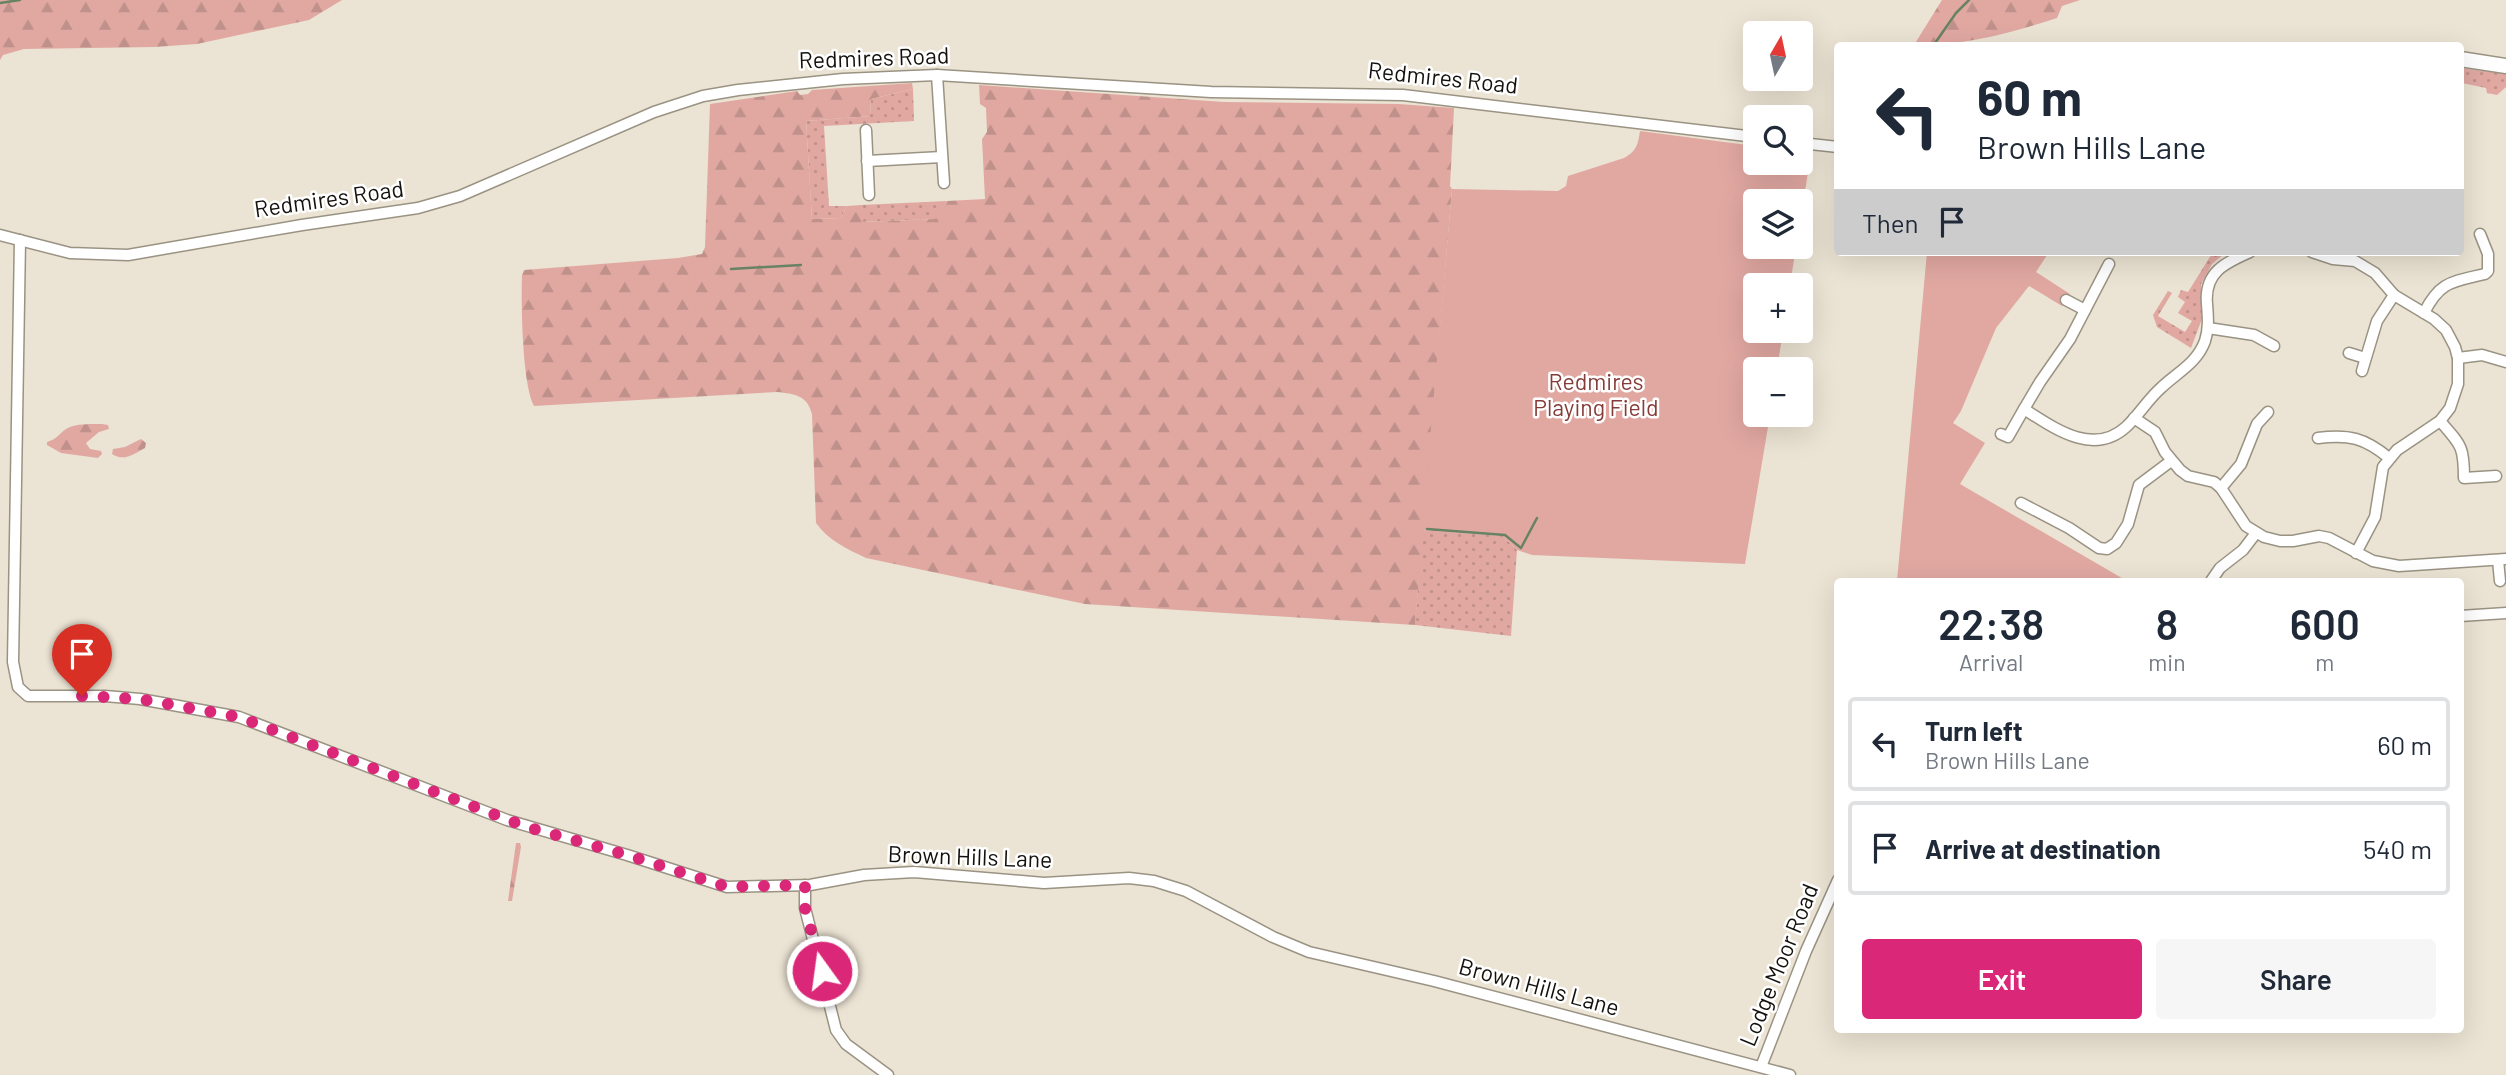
<!DOCTYPE html>
<meta charset="utf-8">
<style>
body{margin:0;font-family:Barlow,sans-serif;background:#f6f6f7;color:#1f2937;height:100vh;display:flex;flex-direction:column;font-size:26px;white-space:nowrap}
*{box-sizing:border-box;margin:0}
p{font-size:23px;color:#747a83}
.icon{flex:none;width:38px;height:38px;fill:none;stroke:currentColor;stroke-width:2;stroke-linecap:round;stroke-linejoin:round}
.map{position:relative;flex:1;overflow:hidden}
.sheet{position:absolute;left:1834px;top:578px;width:630px;height:455px;display:flex;flex-direction:column;background:#fff;border-radius:7px;box-shadow:0 7px 28px #0002}
.sheet>*{flex:none}
.guide{position:absolute;left:1834px;top:42px;width:630px;height:214px;border-radius:7px;box-shadow:0 7px 28px #0002;background:#fff;color:#1f2937;overflow:hidden}
.needle{width:46px;rotate:9deg}
.controls{position:absolute;left:1743px;top:21px;display:grid;gap:14px}
.controls a{display:grid;place-items:center;width:70px;height:70px;border-radius:7px;background:#fff;box-shadow:0 7px 28px #0002;font-size:35px}
.pin{position:absolute;display:grid;place-items:center;width:60px;height:60px;color:#fff;margin:-72px -30px;border-radius:50% 50% 50% 0;rotate:-45deg;box-shadow:0 0 7px #0007}
.pin .icon{rotate:45deg}
.me{position:absolute;width:77px;margin:-38px;rotate:346deg;stroke-linejoin:round;filter:drop-shadow(0 0 5px #0008)}
.turn{display:flex;align-items:center;gap:24px;height:147px;padding:0 28px;font-size:32px}
.turn .icon{width:91px;height:91px;stroke-width:2.5}
.turn b{display:block;font-size:49px;line-height:60px}
.then{display:flex;align-items:center;height:66px;padding:0 28px;background:#0003;gap:14px;font-size:26px}
.eta{display:flex;justify-content:space-evenly;align-items:center;height:119px;text-align:center}
.eta b{font-size:42px;font-weight:600;line-height:49px}
.button{display:flex;gap:14px;margin-top:auto;padding:14px 28px}
.button a{flex:1;height:80px;border-radius:7px;background:#db2777;color:#fff;font-size:28px;font-weight:600;line-height:80px;text-align:center}
.button a+a{background:#f6f6f7;color:#1f2937}
ul{padding:0;list-style:none}
li{display:flex;align-items:center;gap:21px;height:94px;margin:0 14px 10px;padding:0 14px;border:4px solid #e0e1e3;border-radius:7px}
li div{flex:1}
li b{display:block;font-size:26px}
li em{font-style:normal}
.map>svg:first-child{display:block}
.grass{fill:url(#grass-dots)}
.forest{fill:url(#forest-firs)}
.park{fill:#e1a8a2}
.lines{fill:none;stroke-linecap:round;stroke-linejoin:round}
.stream{stroke:#688264;stroke-width:2.5}
.street-casing{stroke:#9a9383;stroke-width:13}
.secondary-casing{stroke:#9a9383;stroke-width:17}
.street{stroke:#fff;stroke-width:10}
.secondary{stroke:#fff;stroke-width:14}
.route{stroke:#db2777;stroke-width:12;stroke-dasharray:0 21.6}
.labels{text-anchor:middle;stroke-width:5;stroke-linejoin:round;paint-order:stroke}
.street-label{font-size:23px;fill:#14110c;stroke:#fff}
.park-label{font-size:23px;fill:#853c38;stroke:#fff}
</style>
<div class="map">
<svg width="2506" height="1075" viewBox="0 0 2506 1075">
<defs>
<pattern id="grass-dots" width="8" height="8" patternUnits="userSpaceOnUse" patternTransform="scale(1.75)"><rect width="8" height="8" fill="#e1a8a2"/><path d="M2 2h.1M6 6h.1" fill="none" stroke="#c0908a" stroke-width="1.8" stroke-linecap="round"/></pattern>
<pattern id="forest-firs" width="22" height="20" patternUnits="userSpaceOnUse" patternTransform="scale(1.75)"><rect width="22" height="20" fill="#e1a8a2"/><path d="M5 1l3.5 6h-7zM16 11l3.5 6h-7z" fill="#c0908a"/></pattern>
</defs>
<rect width="100%" height="100%" fill="#ebe3d3"/>
<g class="grass">
<path d="M2461,68L2506,74V87L2497,95L2487,93L2486,88L2462,83L2461,87Z"/>
<path d="M913,89L914,121L824,126L829,206H847L841,218L812,219L806,121L870,116L871,99Z"/>
<path d="M947,201L936,219L861,222V205Z"/>
<path d="M2213,252H2222L2224,254L2212,264L2201,284L2202,319L2191,348L2157,327L2153,315L2168,291L2172,293L2158,316L2185,332L2192,321L2178,313L2185,302L2178,297L2181,290L2188,292Z"/>
<path d="M1422,530L1503,536L1517,550L1511,636L1415,625Z"/>
</g>
<g class="forest">
<path d="M0,0H342L309,20L197,44L154,47L24,49L3,55L0,60Z"/>
<path d="M1942,0H2080L2062,6L2057,18C2011,33 1964,46 1914,45Z"/>
<path d="M912,83L913,89L871,99L870,116L806,121L812,219L841,218L847,206L861,205L862,222L935,219L947,201L985,199L982,139L987,132L986,108L980,104L979,85L1224,102L1399,104L1454,108L1450,186L1452,189L1415,625L1085,604L866,558C847,549 828,540 816,523L812,414C807,395 795,394 777,392L534,406C522,384 521,302 522,275L524,270L678,258L702,254L705,247L710,104L797,91L800,95L808,94L812,90Z"/>
<path d="M102,424L108,425L109,429L99,432L86,443L90,449L101,451L102,454L98,458L61,453L47,445V442C57,439 59,434 66,429C76,423 91,424 102,424Z"/>
<path d="M141,439L146,443L145,448C134,454 124,462 112,454L113,449L125,447Z"/>
<path d="M516,843H520L521,847L512,901H508Z"/>
</g>
<g class="park">
<path d="M1640,131L1755,146V163H1801V151L1811,153L1801,217V201H1755V247H1796L1790,285H1755V331H1783L1777,369H1755V415H1770L1745,564L1532,555L1517,550L1503,536L1422,530L1452,189L1558,191L1566,186L1568,176L1624,158C1637,151 1638,144 1640,131Z"/>
<path d="M1927,252H2049L2036,272L2070,294L2062,306L2029,286L1996,328L1961,411L1953,423L1985,443L1960,484L2127,581H1897Z"/>
</g>
<g class="lines">
<g class="stream">
<path d="M0,3L20,0"/>
<path d="M1933,46L1956,13L1969,0"/>
<path d="M731,269L801,265"/>
<path d="M1427,529L1505,535L1521,548L1537,518"/>
</g>
<defs>
<g id="street">
<path d="M937,75L944,183"/>
<path d="M866,130L869,195"/>
<path d="M1801,143L1838,147"/>
<path d="M867,161L942,157"/>
<path d="M0,235L70,253L128,255L302,225L418,208L460,196L654,112L703,96L738,90L843,79L937,75L1211,92L1403,95L1755,137"/>
<path d="M20,240L13,662L18,687L28,696H105L140,699L239,717L507,820L627,855L727,887L810,885L864,875L914,872L1044,883L1129,878L1154,881L1186,891L1273,937L1309,952L1434,981L1790,1075"/>
<path d="M2312,252L2333,259L2355,261L2375,273L2394,295L2434,319L2446,330L2455,347L2458,358V384L2450,408L2440,421L2397,450L2383,467L2375,517L2356,553"/>
<path d="M2109,264L2070,339L2040,382L2024,409C2054,428 2093,457 2126,427C2139,415 2148,399 2162,387C2178,372 2197,363 2205,341C2209,329 2208,317 2207,304C2204,272 2225,263 2250,252"/>
<path d="M2066,300L2085,310"/>
<path d="M2424,313C2440,281 2452,282 2485,274L2488,271V254L2480,234"/>
<path d="M2208,328L2254,335L2274,346"/>
<path d="M2349,353L2365,358"/>
<path d="M2458,358L2482,355L2506,362"/>
<path d="M2362,371L2377,321L2394,295"/>
<path d="M2134,418L2155,432L2165,452L2180,470L2188,476L2214,482L2221,488L2246,526L2264,537L2280,541H2293L2319,536L2329,538L2373,561L2399,566L2506,559"/>
<path d="M2440,421C2461,445 2464,446 2464,478L2496,476"/>
<path d="M2001,434L2008,437L2024,409"/>
<path d="M2318,438C2349,434 2365,438 2389,458"/>
<path d="M2221,488L2241,464L2257,424L2268,412"/>
<path d="M2021,503L2069,528L2099,548L2107,549L2116,543L2128,524L2139,485L2171,461"/>
<path d="M2498,560L2500,581"/>
<path d="M2211,581L2220,568L2243,550L2256,533"/>
<path d="M2460,616L2506,613"/>
<path d="M805,885V908L836,1030L846,1044L888,1075"/>
<path d="M1761,1067L1806,951L1838,880"/>
</g>
<path id="secondary" d="M2460,59L2506,66"/>
</defs>
<use href="#street" class="street-casing"/>
<use href="#secondary" class="secondary-casing"/>
<use href="#street" class="street"/>
<use href="#secondary" class="secondary"/>
</g>
<g class="lines">
<path class="route" d="M82,696L140,699L239,717L527,827L627,855L727,887L805,885V908L822,971"/>
</g>
<g class="labels">
<g class="street-label">
<text transform="translate(874 58) rotate(-2)" y="8">Redmires Road</text>
<text transform="translate(1443 78) rotate(6)" y="8">Redmires Road</text>
<text transform="translate(329 199) rotate(-8)" y="8">Redmires Road</text>
<text transform="translate(970 857) rotate(2)" y="8">Brown Hills Lane</text>
<text transform="translate(1779 965) rotate(-68)" y="8">Lodge Moor Road</text>
<text transform="translate(1539 987) rotate(15)" y="8">Brown Hills Lane</text>
</g>
<g class="park-label">
<text x="1596" y="390">Redmires<tspan x="1596" dy="26">Playing Field</tspan></text>
</g>
</g>
</svg>
<div class="controls">
<a><svg class="needle" viewBox="-14 -14 28 28"><path d="M0-13l5 13h-10z" fill="#e53935"/><path d="M0 13l5-13h-10z" fill="#747a83"/></svg></a>
<a><svg class="icon" aria-label="search" viewBox="0 0 24 24"><circle cx="10" cy="10" r="6"/><path d="M15 15l6 6"/></svg></a>
<a><svg class="icon" aria-label="layers" viewBox="0 0 24 24"><path d="M12 4l9 5-9 5-9-5zM3 14l9 5 9-5"/></svg></a>
<a>+</a>
<a>−</a>
</div>
<div class="pin" style="left:82px;top:696px;background:#d93025"><svg class="icon" aria-label="arrive" viewBox="0 0 24 24"><path d="M6 21V4h12l-3 4 3 4H6"/></svg></div>
<svg class="me" style="left:822px;top:971px" viewBox="-20 -20 40 40"><circle r="17" fill="#db2777" stroke="#fff" stroke-width="3"/><path d="M0-11L8 9 0 5-8 9z" fill="#fff"/></svg>
<div class="guide">
<div class="turn"><svg class="icon" aria-label="left" viewBox="0 0 24 24"><path d="M17 20v-9H6M10 6l-5 5 5 5"/></svg><div><b>60 m</b>Brown Hills Lane</div></div>
<div class="then">Then<svg class="icon" aria-label="arrive" viewBox="0 0 24 24"><path d="M6 21V4h12l-3 4 3 4H6"/></svg></div>
</div>
<section class="sheet">
<div class="eta">
<div><b>22:38</b><p>Arrival</p></div>
<div><b>8</b><p>min</p></div>
<div><b>600</b><p>m</p></div>
</div>
<ul>
<li><svg class="icon" aria-label="left" viewBox="0 0 24 24"><path d="M17 20v-9H6M10 6l-5 5 5 5"/></svg><div><b>Turn left</b><p>Brown Hills Lane</p></div><em>60 m</em></li>
<li><svg class="icon" aria-label="arrive" viewBox="0 0 24 24"><path d="M6 21V4h12l-3 4 3 4H6"/></svg><div><b>Arrive at destination</b></div><em>540 m</em></li>
</ul>
<div class="button"><a>Exit</a><a>Share</a></div>
</section>
</div>
